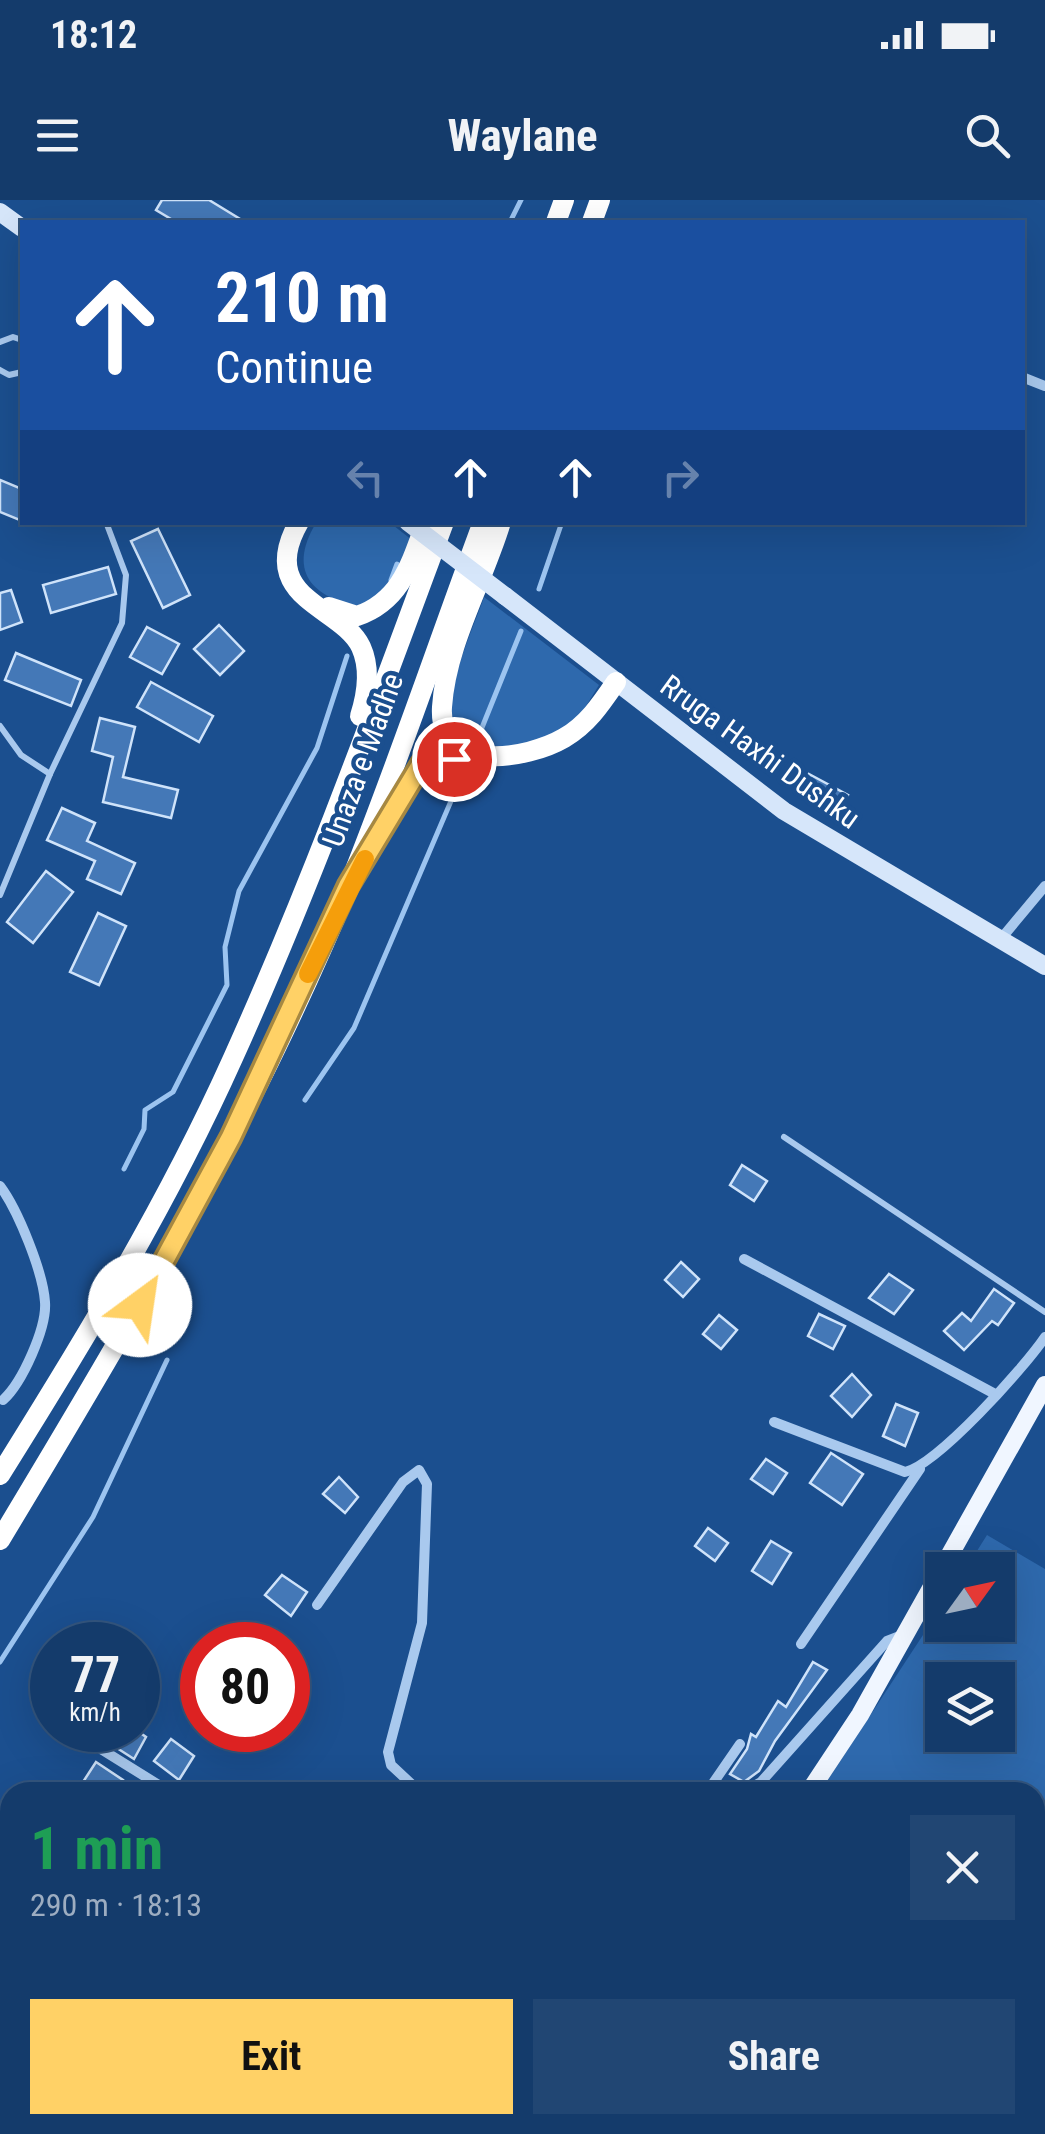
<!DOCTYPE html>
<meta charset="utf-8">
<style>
body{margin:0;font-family:"Roboto Condensed",sans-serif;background:#214673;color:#f1f3f6;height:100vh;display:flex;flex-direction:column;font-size:38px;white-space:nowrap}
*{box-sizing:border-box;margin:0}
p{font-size:32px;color:#9dadc1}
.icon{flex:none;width:55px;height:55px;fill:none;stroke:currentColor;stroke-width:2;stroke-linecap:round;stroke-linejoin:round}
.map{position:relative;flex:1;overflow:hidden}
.details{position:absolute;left:0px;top:1582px;width:1045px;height:352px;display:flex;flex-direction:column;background:#143b6b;border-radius:30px 30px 0 0;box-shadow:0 10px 40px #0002,0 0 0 2px #33557e}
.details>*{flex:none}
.hud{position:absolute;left:20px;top:20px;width:1005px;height:305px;border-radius:0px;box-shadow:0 10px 40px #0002,0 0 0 2px #33557e;background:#1a4fa0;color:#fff;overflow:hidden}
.needle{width:65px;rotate:57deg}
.fabs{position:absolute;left:925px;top:1352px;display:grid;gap:20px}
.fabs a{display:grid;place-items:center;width:90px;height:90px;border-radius:0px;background:#143b6b;box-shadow:0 10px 40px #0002,0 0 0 2px #33557e;font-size:50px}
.speed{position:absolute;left:30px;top:1422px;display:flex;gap:20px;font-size:50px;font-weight:700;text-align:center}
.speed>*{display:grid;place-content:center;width:130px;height:130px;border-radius:50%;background:#143b6b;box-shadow:0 10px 40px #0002,0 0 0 2px #33557e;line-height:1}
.speed small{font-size:25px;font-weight:400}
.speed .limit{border:15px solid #d22;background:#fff;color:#111}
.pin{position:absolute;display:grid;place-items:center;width:85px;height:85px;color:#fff;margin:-42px;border:5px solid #fff;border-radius:50%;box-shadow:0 2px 10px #0007}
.me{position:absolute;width:110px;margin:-55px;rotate:31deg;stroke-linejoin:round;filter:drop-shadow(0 0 8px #0008)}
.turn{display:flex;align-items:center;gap:35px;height:210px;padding:0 30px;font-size:45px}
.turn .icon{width:130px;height:130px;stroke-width:2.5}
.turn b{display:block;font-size:70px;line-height:85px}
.lanes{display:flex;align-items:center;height:95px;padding:0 30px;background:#0003;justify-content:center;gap:50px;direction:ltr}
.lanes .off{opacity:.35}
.round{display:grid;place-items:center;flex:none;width:105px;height:105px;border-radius:0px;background:#214673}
.overview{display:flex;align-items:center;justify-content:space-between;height:170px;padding:0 30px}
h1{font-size:60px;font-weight:700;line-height:75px;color:#1e9e55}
.cta{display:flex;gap:20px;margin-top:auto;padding:20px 30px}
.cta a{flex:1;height:115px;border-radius:0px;background:#ffd166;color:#111;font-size:40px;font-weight:700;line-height:115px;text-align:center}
.cta a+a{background:#214673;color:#f1f3f6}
.status{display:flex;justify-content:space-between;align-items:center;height:70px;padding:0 50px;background:#143b6b;direction:ltr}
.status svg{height:28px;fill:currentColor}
header{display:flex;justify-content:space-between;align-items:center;height:130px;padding:0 30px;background:#143b6b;font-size:45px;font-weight:700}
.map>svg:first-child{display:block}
.green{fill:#2e69ad;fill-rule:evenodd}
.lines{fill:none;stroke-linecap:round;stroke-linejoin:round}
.stream{stroke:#9cc4f0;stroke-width:5}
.building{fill:#4478b7;stroke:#cfe3fa;stroke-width:2.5}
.lane{stroke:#a9c9ee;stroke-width:6}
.street{stroke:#a9c9ee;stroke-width:10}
.secondary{stroke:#d6e6fa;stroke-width:18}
.primary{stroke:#f0f6ff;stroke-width:18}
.highway{stroke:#fff;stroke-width:20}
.secondary-bridge{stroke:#d6e6fa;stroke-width:18}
.route-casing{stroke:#a68842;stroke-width:25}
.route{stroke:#ffd166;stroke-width:18}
.slow{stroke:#f59e0b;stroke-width:18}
.labels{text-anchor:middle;stroke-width:9;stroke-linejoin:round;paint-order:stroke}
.street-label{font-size:30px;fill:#fff;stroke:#1b4f8f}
</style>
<div class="status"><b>18:12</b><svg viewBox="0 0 49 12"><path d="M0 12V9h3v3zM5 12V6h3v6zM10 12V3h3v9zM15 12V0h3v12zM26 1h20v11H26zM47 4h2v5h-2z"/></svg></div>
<header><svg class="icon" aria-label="menu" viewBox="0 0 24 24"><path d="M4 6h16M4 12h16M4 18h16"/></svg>Waylane<svg class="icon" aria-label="search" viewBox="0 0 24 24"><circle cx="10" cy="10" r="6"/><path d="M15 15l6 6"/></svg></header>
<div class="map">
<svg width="1045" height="1934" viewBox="0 0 1045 1934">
<rect width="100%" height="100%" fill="#1b4f8f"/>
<g class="green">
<path d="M389,322L412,340L398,376L367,407C316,401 285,374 316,323Z"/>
<path d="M484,397L599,485L573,527L500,553C489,549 471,546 463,539C431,515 474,428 484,397Z"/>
<path d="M987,1335L1045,1369V1696L1035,1704V1592H820L942,1406V1425H998V1370H965ZM998,1480V1535H942V1480Z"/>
<path d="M602,1925H808L793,1934H596Z"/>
</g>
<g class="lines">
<g class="stream">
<path d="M510,22L521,0"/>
<path d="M391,380L397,364"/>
<path d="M539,389L562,322"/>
<path d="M479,535L521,431"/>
<path d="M305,900L354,828L460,580"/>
<path d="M124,969L144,929L145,910L173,892L227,785L225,747L239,691L317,548L347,456"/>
<path d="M0,1462L93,1317L167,1160"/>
<path d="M1035,1744L1045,1729"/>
<path d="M907,1934L913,1925"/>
</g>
</g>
<g class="building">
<path d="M162,0H209L245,22H176L156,10Z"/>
<path d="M0,280L22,289V321L0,312Z"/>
<path d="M158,329L190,395L163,408L131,341Z"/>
<path d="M108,367L116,394L51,413L43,385Z"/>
<path d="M11,390L22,422L0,430V393Z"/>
<path d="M219,425L244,451L220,475L194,449Z"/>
<path d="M147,427L179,444L162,474L130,457Z"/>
<path d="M16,453L81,480L71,506L5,480Z"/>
<path d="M151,482L213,516L199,542L137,507Z"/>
<path d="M100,518L135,527L123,577L178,590L171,618L103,602L113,557L92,551Z"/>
<path d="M809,574L848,595L837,616L798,594Z"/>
<path d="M62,608L95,623L87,641L135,663L121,694L87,679L95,661L47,640Z"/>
<path d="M46,671L73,692L33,743L7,722Z"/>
<path d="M98,713L126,726L99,785L70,772Z"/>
<path d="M742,965L767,981L754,1001L730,985Z"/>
<path d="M681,1062L699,1079L683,1097L665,1080Z"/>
<path d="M889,1074L913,1090L894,1114L869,1098Z"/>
<path d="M994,1089L1014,1103L998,1125L992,1121L964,1150L944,1131L962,1113L971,1121Z"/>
<path d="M819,1114L845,1126L833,1149L808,1136Z"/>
<path d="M719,1115L737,1130L721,1149L703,1134Z"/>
<path d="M852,1174L871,1195L852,1217L831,1196Z"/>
<path d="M896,1204L918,1213L905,1246L883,1236Z"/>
<path d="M831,1253L863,1274L842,1305L810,1283Z"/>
<path d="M766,1259L787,1273L773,1294L751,1279Z"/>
<path d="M339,1277L358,1297L345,1313L323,1294Z"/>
<path d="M708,1328L728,1343L715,1361L695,1346Z"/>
<path d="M771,1341L791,1353L772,1384L752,1371Z"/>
<path d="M282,1375L307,1392L291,1416L265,1395Z"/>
<path d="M813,1462L827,1470L775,1541L759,1571L744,1582L730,1574L747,1549L751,1534L756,1537L778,1501L786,1507Z"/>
<path d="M114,1530H136L146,1537L134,1559L106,1541Z"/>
<path d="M171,1539L194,1556L179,1580L154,1561Z"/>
<path d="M96,1562L123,1580L117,1592H97L83,1582Z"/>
</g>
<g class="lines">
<g class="lane">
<path d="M0,142L13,137L22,140"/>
<path d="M0,170L9,175L22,172"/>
<path d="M0,526L21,555L50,574"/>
<path d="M0,695L50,574L122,423L126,375L106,322"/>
<path d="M784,937L1045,1112"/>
<path d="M967,1934L971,1925"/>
</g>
<g class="street">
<path d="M1022,177L1045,186"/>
<path d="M1000,740L1045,686"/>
<path d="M0,986C18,1010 43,1072 45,1102C47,1128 22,1183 3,1200"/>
<path d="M744,1059L995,1194"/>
<path d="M774,1222L905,1272C938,1264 1024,1168 1045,1137"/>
<path d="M317,1405L403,1282L419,1270L427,1284L422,1423L388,1552L391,1565L420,1592"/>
<path d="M801,1444L920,1269"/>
<path d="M96,1546L170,1592"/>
<path d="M715,1586L732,1592"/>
<path d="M707,1592L740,1544"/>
<path d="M744,1592L761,1582L887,1441L905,1434"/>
<path d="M459,1934L464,1925"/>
</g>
<g class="secondary">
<path d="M0,12L22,28"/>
<path d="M505,396L784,611L1045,766"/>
</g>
<g class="primary">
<path d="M809,1592L860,1515L1045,1185"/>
<path d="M587,1934L593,1925"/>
</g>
<g class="highway">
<path d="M556,22L564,0"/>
<path d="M592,22L600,0"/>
<path d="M299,322C255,399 342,406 361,447C371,469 367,494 360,516"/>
<path d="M501,322C483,382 446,444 442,507C438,575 528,559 564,538C587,525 601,504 616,482"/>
<path d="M329,407L357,416C401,401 411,363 426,322"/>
<path d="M379,633L422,563L454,559L480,563"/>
<path d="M0,1275C84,1141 168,1003 233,858C312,683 377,503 444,322"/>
<path d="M0,1340C128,1128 255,915 349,685C397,566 438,443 483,322"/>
</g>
<path class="secondary-bridge" d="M408,322L505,396"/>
</g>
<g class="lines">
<defs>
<path id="route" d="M140,1105L231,937L348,686L422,563L454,559"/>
</defs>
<use href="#route" class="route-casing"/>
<use href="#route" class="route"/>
<path class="slow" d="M308,774L365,659"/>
</g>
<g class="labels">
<g class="street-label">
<text transform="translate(760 552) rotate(36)" y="10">Rruga Haxhi Dushku</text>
<text transform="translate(363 560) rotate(-70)" y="10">Unaza e Madhe</text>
</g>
</g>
</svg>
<div class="fabs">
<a><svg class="needle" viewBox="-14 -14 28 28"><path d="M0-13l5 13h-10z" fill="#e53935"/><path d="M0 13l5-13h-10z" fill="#9dadc1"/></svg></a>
<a><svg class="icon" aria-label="layers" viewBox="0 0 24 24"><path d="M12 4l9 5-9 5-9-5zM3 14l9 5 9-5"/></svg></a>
</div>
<div class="speed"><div>77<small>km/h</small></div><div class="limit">80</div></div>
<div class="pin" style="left:454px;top:559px;background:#d93025"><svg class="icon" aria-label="arrive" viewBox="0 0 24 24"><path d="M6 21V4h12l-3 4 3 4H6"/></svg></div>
<svg class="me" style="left:140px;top:1105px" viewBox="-20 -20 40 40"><circle r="19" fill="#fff"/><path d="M0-13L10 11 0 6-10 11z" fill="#ffd166"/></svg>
<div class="hud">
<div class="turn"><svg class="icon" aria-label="ahead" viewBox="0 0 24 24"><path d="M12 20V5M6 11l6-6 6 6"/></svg><div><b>210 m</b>Continue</div></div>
<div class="lanes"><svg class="icon off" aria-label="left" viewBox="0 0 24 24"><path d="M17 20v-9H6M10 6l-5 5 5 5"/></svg><svg class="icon" aria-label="ahead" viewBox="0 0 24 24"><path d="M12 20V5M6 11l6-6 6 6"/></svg><svg class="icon" aria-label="ahead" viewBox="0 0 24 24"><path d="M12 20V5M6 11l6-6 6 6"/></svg><svg class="icon off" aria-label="right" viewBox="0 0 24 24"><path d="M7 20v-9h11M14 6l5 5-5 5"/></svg></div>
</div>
<section class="details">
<div class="overview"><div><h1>1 min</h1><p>290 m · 18:13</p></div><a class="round"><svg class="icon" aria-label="close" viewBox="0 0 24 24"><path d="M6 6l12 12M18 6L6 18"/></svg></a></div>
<div class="cta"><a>Exit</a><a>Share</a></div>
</section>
</div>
